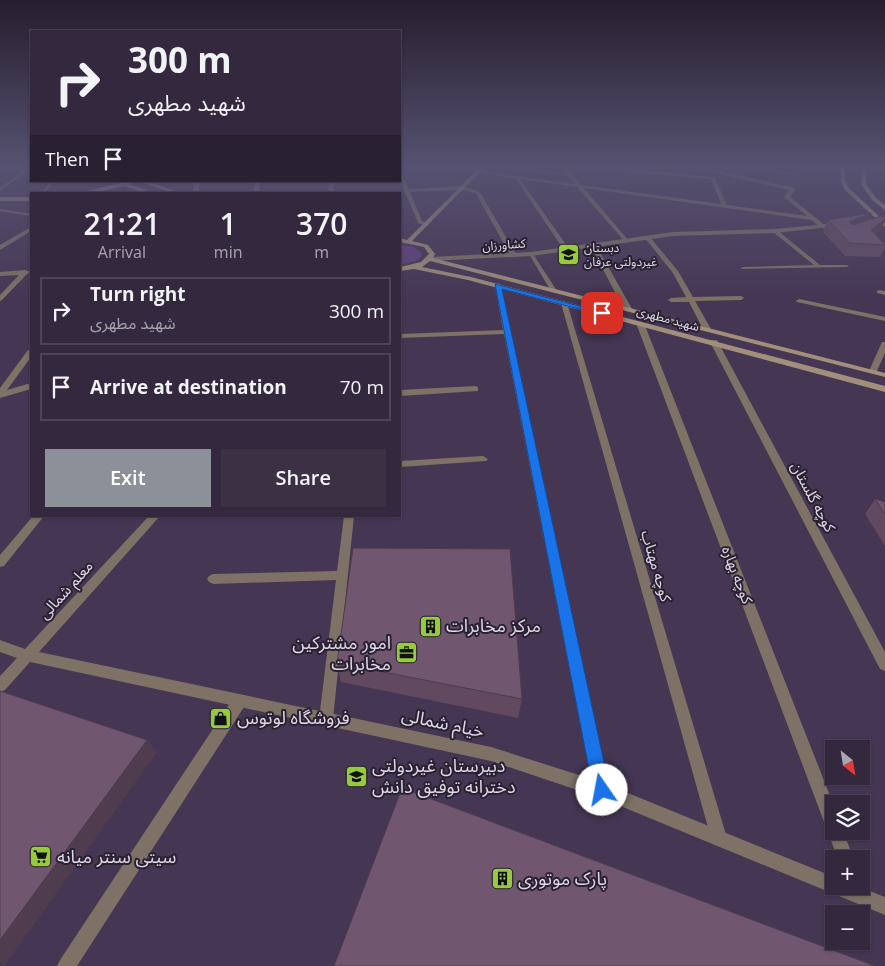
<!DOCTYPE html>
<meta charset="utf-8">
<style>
body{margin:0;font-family:"Open Sans","Noto Sans Arabic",sans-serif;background:#3c3045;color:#f1f3f6;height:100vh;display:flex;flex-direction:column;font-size:19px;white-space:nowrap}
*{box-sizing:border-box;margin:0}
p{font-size:16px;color:#a9a6b0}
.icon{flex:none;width:28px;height:28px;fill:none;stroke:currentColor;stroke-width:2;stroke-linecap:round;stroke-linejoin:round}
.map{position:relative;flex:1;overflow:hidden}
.details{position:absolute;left:30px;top:192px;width:371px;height:325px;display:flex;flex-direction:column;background:#34283e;border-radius:0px;box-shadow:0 1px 4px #0004,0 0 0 1px #4e4458}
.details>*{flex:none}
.guide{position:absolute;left:30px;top:30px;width:371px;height:152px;border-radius:0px;box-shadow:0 1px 4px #0004,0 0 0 1px #4e4458;background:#34283e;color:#f1f3f6;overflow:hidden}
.needle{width:32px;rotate:150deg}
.buttons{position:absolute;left:825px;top:740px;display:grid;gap:10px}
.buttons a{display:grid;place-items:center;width:45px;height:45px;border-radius:0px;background:#34283e;box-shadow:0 1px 4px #0004,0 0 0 1px #4e4458;font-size:25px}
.pin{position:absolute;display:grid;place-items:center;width:42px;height:42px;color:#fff;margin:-21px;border-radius:10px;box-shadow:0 2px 8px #0006}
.me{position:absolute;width:55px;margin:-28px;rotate:348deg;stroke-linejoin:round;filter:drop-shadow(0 0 4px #0008)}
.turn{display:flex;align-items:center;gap:18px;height:105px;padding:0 15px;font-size:22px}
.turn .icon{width:65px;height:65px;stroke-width:2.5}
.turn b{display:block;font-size:35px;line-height:42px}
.then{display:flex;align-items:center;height:48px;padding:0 15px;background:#0003;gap:10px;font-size:19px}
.eta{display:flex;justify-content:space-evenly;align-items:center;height:85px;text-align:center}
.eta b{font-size:30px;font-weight:600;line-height:35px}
.action{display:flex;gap:10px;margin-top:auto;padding:10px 15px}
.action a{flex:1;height:58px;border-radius:0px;background:#8c9099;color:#fff;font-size:20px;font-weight:600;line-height:58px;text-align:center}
.action a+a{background:#3c3045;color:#f1f3f6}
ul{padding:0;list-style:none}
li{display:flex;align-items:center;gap:15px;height:68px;margin:0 10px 8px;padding:0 5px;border:2px solid #4e4458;border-radius:0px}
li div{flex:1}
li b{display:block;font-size:19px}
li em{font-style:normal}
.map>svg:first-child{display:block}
.green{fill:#603f7b}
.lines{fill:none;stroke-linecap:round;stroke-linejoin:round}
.service{fill:#7e7266;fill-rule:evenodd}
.minor{fill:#7e7266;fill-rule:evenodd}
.tertiary{fill:#7e7266;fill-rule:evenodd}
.secondary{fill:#a18f7b;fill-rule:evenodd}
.wall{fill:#614a60}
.shaded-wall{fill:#4f3c4e}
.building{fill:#715670;stroke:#4f3c4e}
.route{fill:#1a73e8;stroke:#114b97}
.labels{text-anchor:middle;stroke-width:4;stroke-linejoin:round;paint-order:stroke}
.far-street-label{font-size:12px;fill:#e0d7ea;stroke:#28212f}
.far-poi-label{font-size:12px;fill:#e0d7ea;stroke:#28212f;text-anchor:start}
.street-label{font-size:15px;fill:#e0d7ea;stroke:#28212f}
.near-poi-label{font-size:18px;fill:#e0d7ea;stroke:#28212f;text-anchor:start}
.near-street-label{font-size:18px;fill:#e0d7ea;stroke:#28212f}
</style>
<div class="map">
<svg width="885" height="966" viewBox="0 0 885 966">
<rect width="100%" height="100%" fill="#453653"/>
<path class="green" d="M400,245L412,246L421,252V257L415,261L400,265Z"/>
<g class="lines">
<g class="service">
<path d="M29,167H31V168L0,191V188Z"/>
<path d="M455,167H483L484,168L482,169Z"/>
<path d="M498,167H510L572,175L570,176Z"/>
<path d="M51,181H55L44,194H40Z"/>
<path d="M0,209L31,214V216L0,211Z"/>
<path d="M773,230H777L820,265H847L849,266L847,267L741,269V268L743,267L814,265L773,232Z"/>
<path d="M529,253L533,254L557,291L556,292L551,291L529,254Z"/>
</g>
<g class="minor">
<path d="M561,167H566L581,185L721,204L711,179L618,171L615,167L713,177L715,178L727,205L807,216L784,197L789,190L691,167H700L792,187L795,189L790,197L827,227L822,228L811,220L584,188L628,240L629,241L626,243L577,187L520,179L569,249L566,251L564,250L515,178L477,172L479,171L575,184Z"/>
<path d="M745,167H757L800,175L798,176Z"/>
<path d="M818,167H831L844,170L842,171Z"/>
<path d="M400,173L402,174L409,189L463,186L480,192L517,256L516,257L511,256L476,194L463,190L410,192L422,221L429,224L426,226L418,223L400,180Z"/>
<path d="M195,181H200L198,194H192Z"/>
<path d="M255,181H260L259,194H253Z"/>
<path d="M329,181H333L334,194H328Z"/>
<path d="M31,227V231L0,250V245Z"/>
<path d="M645,236H649L678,271L693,297L741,296L744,298L741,300L695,301L711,329L707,331H704L689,302H671L668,300L671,298L686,297L673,273L645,238Z"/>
<path d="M591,244L596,245L632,309L631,311L624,309L590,245Z"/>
<path d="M25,270L31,272L27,274L2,300L0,301V295L19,275L0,276V272Z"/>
<path d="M498,283L501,285L609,790L606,795L601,798L596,795L593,790L504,334L400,338V334L503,330L495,285Z"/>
<path d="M879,290L885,291V295L877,293V291Z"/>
<path d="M799,299L885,317V321L797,302L796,301Z"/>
<path d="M564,301L567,303L727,838L725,844L719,846L713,844L711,838L561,303Z"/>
<path d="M637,321L644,323L834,806V831H843L854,859H838L636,323Z"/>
<path d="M711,340H717L718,342L885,652V671L880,669L710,342Z"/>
<path d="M882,342H885V353L876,373H870L869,371Z"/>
<path d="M28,350H31V357L7,390L31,383V389L0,398V388Z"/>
<path d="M475,386L478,387V391L400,396V390Z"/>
<path d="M483,456L488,459L486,461L400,467V461Z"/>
<path d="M33,516H44L4,566L0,567V555Z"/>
<path d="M344,516H354L333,719L331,724L326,726L321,724L319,719L336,580L213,584L209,582L207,579L209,576L213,574L337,571Z"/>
<path d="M239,696L244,697L246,702L244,707L77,966H57L60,960L234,697Z"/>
</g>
<g class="tertiary">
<path d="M837,223L839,224V226L775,233L673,236L531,256L430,261L427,259L430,257L531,252L673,232L775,229Z"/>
<path d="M149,516H160L39,652L491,747L601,782L834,877V886H857L885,897V915L601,798L491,761L30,662L5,690L0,692V676L17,658L0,652V640L25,649Z"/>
</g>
<g class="secondary">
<path d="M480,167H485L412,241L428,245L435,254L433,258L885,373V377L430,261L422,267L471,277L885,386V392L468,280L414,269L400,271V267L421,262L429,254L424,247L400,242V238L407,240Z"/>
<path d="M841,167H845V181L848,187L885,222V227L844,189L841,181Z"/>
<path d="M863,167H867L866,184L876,198L885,205V210L872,200L861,184Z"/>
<path d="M129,181H137L129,184L157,194H149L124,186L88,194H75Z"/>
<path d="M138,181H146L184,194H176Z"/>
<rect x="0" y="197" width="31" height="4"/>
</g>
</g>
<g class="wall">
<path d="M885,217V221L881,229L875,234L885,244V247L880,257L845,256L823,232L828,220H868Z"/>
<path d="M875,499L885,502V546L865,514Z"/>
<path d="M337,663L522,699L518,718L341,682Z"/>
</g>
<g class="shaded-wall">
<path d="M871,213L866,224L843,233L849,222Z"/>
<path d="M885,219V221L881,229L865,242L871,230Z"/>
<path d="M147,740L157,752L5,965L0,963V940Z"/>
</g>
<g class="building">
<path d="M871,213L849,222L853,225L881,216L885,217V219L871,230L885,245L850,243L828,220Z"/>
<path d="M875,499L885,502V514Z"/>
<path d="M353,548L510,549L522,699L337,663Z"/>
<path d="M0,691L147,740L0,940Z"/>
<path d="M402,788L875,966H334Z"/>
</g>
<linearGradient id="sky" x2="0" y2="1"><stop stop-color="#261e2e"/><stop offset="0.55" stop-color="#565271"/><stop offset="1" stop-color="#565271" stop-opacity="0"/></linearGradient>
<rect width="885" height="302" fill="url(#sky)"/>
<path class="route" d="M495,284L606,313L602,315L502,289L610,790L608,796L602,799L595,796L593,790Z"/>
<defs>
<symbol id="school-square" viewBox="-11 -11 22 22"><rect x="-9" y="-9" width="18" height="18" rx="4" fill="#96cc3a" stroke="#28212f"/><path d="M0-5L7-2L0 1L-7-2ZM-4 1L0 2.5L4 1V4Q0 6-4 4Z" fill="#111"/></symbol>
<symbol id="building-square" viewBox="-11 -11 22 22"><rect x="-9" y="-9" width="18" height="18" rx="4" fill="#96cc3a" stroke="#28212f"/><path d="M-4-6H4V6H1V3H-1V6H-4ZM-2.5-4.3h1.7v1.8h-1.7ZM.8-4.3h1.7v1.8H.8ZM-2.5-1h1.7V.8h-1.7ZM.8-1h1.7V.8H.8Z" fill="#111"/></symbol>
<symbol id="office-square" viewBox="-11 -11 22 22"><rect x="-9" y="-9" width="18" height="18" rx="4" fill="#96cc3a" stroke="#28212f"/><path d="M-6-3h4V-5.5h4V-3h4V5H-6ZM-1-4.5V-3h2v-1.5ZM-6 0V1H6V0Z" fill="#111"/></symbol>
<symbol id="shop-square" viewBox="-11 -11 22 22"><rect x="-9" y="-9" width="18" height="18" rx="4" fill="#96cc3a" stroke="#28212f"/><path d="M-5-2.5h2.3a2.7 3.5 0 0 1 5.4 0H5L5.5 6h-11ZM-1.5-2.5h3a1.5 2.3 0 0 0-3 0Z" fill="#111"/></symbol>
<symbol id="supermarket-square" viewBox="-11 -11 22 22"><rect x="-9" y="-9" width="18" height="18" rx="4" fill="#96cc3a" stroke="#28212f"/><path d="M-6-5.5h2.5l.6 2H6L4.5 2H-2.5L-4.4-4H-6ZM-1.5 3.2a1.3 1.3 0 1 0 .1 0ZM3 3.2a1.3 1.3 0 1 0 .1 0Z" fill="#111"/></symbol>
</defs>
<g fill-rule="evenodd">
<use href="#school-square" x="556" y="242" width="25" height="25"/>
<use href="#building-square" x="418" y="614" width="25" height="25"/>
<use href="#office-square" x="394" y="640" width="25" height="25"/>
<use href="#shop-square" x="208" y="706" width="25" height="25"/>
<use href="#school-square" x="344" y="764" width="25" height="25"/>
<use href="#supermarket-square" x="28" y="844" width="25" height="25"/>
<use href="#building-square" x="490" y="866" width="25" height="25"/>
</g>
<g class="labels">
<g class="far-street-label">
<text transform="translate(504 245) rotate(-4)" y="4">کشاورزان</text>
<text transform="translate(668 319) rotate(15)" y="4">شهید مطهری</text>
</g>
<g class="far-poi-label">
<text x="584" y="252">دبستان<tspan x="584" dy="14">غیردولتی عرفان</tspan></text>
</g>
<g class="street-label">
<text transform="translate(813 497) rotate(62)" y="5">کوچه گلستان</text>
<text transform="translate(656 566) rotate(74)" y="5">کوچه مهتاب</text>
<text transform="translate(737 575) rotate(69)" y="5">کوچه بهاره</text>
<text transform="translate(66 590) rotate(-48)" y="5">معلم شمالی</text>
</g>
<g class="near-poi-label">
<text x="446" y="632">مرکز مخابرات</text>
<text x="391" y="649" text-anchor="end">امور مشترکین<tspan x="391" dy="21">مخابرات</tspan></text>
<text x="237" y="724">فروشگاه لوتوس</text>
<text x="372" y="772">دبیرستان غیردولتی<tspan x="372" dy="21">دخترانه توفیق دانش</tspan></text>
<text x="57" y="863">سیتی سنتر میانه</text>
<text x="518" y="885">پارک موتوری</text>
</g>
<g class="near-street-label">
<text transform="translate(443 723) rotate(12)" y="6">خیام شمالی</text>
</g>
</g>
</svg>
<div class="buttons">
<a><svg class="needle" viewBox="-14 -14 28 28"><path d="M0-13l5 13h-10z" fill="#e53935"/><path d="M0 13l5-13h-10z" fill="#a9a6b0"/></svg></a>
<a><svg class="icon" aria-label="layers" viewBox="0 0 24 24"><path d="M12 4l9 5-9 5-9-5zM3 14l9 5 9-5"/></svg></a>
<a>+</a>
<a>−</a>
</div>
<div class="pin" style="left:602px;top:313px;background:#d93025"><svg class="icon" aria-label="arrive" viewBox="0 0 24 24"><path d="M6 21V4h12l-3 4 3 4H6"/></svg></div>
<svg class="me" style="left:602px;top:790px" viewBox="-20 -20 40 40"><circle r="19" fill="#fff"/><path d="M0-13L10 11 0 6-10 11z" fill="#1a73e8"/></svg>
<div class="guide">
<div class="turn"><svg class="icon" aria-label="right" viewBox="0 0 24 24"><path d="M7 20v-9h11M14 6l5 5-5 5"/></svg><div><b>300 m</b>شهید مطهری</div></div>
<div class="then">Then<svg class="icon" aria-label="arrive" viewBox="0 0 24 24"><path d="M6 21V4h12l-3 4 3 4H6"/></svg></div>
</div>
<section class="details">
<div class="eta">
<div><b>21:21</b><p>Arrival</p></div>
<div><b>1</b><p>min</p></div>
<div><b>370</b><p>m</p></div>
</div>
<ul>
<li><svg class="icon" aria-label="right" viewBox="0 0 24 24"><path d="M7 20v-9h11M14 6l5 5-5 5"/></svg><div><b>Turn right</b><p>شهید مطهری</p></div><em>300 m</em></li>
<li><svg class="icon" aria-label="arrive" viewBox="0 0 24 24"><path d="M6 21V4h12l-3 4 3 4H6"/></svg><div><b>Arrive at destination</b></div><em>70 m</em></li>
</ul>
<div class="action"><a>Exit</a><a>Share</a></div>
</section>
</div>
